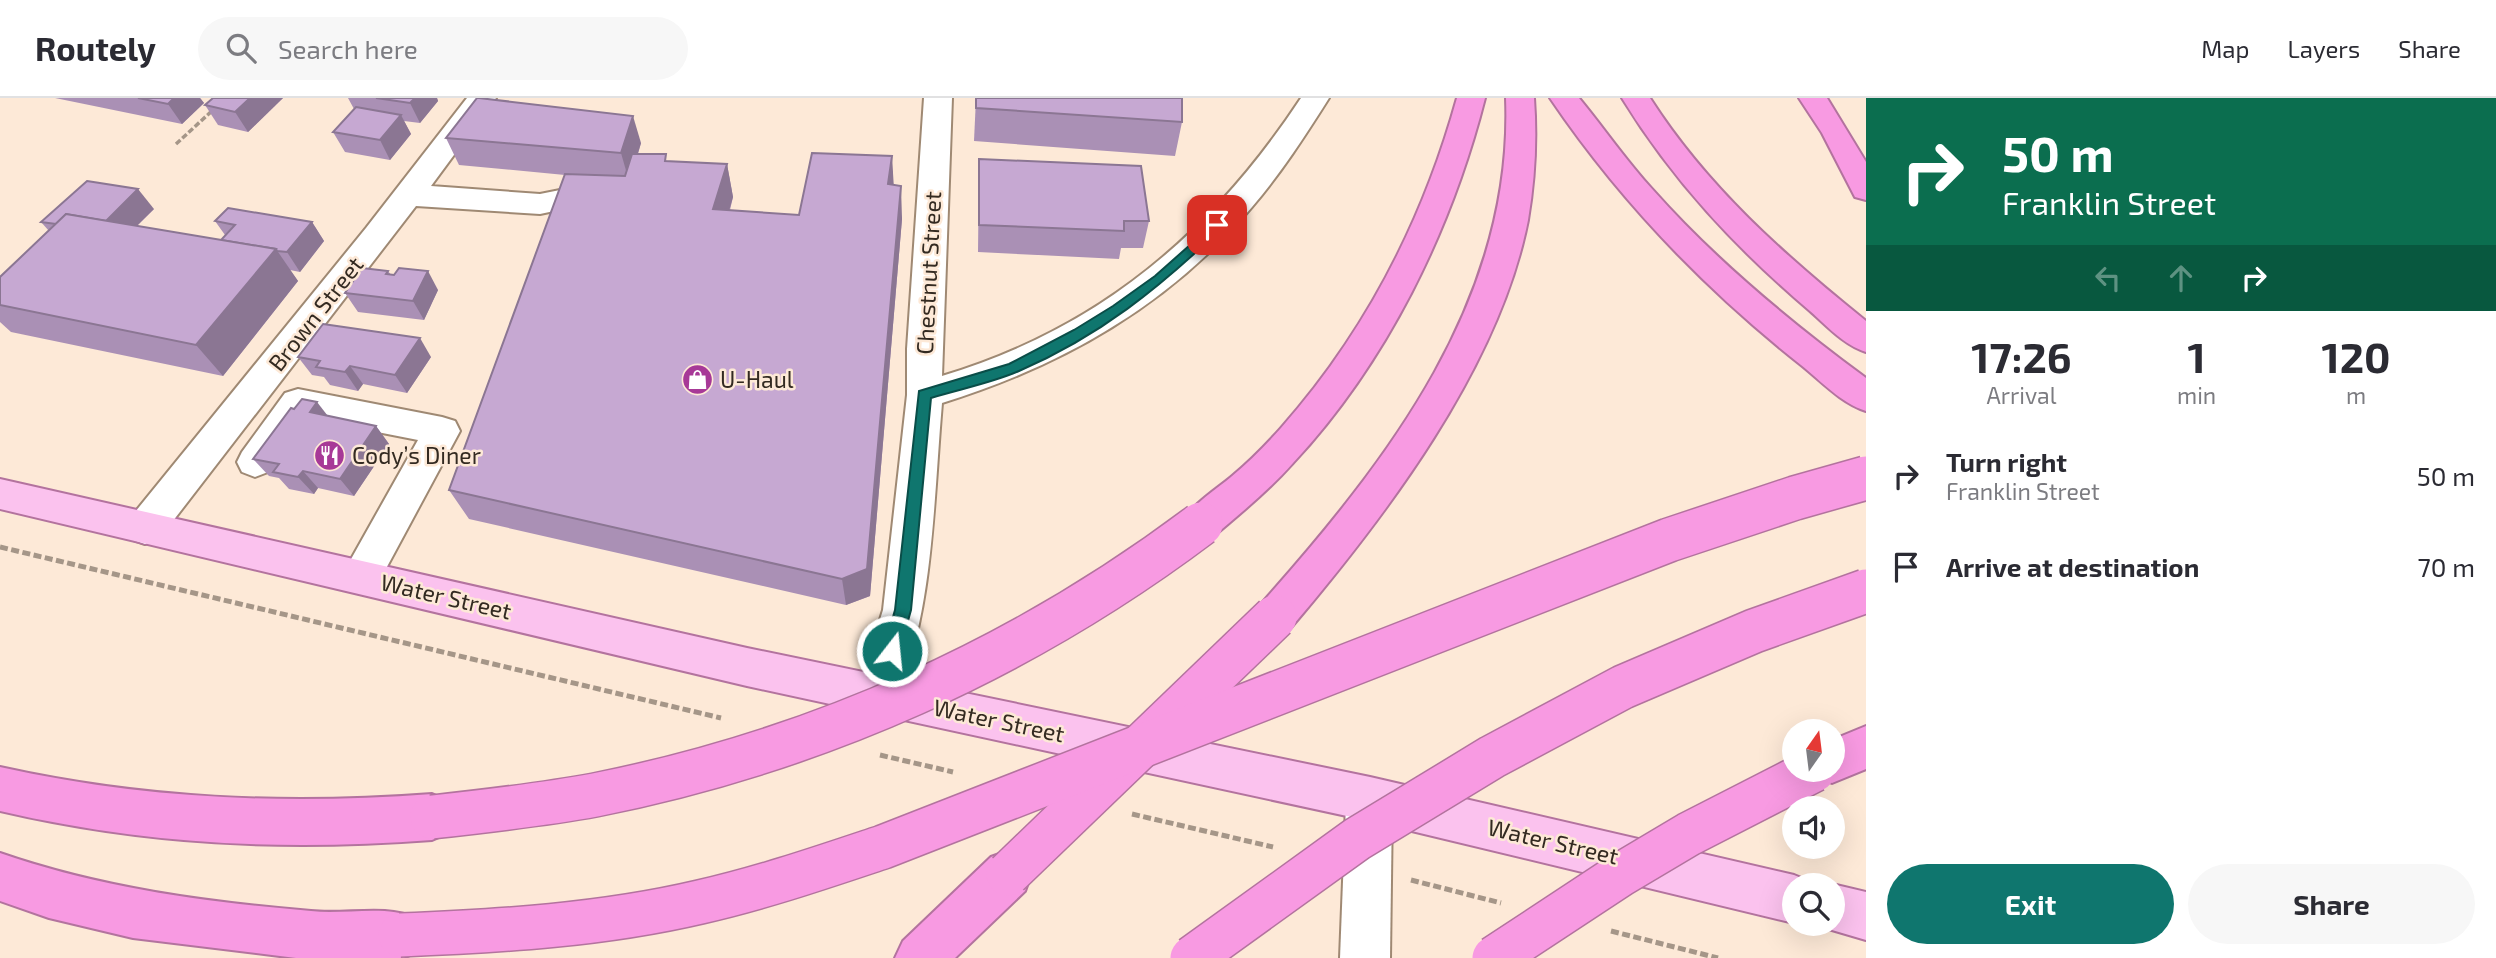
<!DOCTYPE html>
<meta charset="utf-8">
<style>
body{margin:0;font-family:"Exo 2",sans-serif;background:#f7f7f7;color:#2b2b33;height:100vh;display:flex;flex-direction:column;font-size:26px;white-space:nowrap}
*{box-sizing:border-box;margin:0}
p{font-size:23px;color:#7c7c81}
.icon{flex:none;width:38px;height:38px;fill:none;stroke:currentColor;stroke-width:2;stroke-linecap:round;stroke-linejoin:round}
.map{position:relative;flex:1;overflow:hidden}
.panel{display:flex;flex-direction:column;background:#fff;width:630px}
.panel>*{flex:none}
.banner{background:#0b6e4f;color:#fff;overflow:hidden}
.needle{width:46px;rotate:14deg}
.tools{position:absolute;left:1782px;top:621px;display:grid;gap:14px}
.tools a{display:grid;place-items:center;width:63px;height:63px;border-radius:50%;background:#fff;box-shadow:0 7px 28px #0002;font-size:35px}
.pin{position:absolute;display:grid;place-items:center;width:60px;height:60px;color:#fff;margin:-30px;border-radius:14px;box-shadow:0 4px 10px #0006}
.me{position:absolute;width:77px;margin:-38px;rotate:16deg;stroke-linejoin:round;filter:drop-shadow(0 0 5px #0008)}
.turn{display:flex;align-items:center;gap:24px;height:147px;padding:0 21px;font-size:32px}
.turn .icon{width:91px;height:91px;stroke-width:2.5}
.turn b{display:block;font-size:49px;line-height:60px}
.lanes{display:flex;align-items:center;height:66px;padding:0 21px;background:#0003;justify-content:center;gap:35px;direction:ltr}
.lanes .off{opacity:.35}
.eta{display:flex;justify-content:space-evenly;align-items:center;height:119px;text-align:center}
.eta b{font-size:42px;font-weight:700;line-height:49px}
.button{display:flex;gap:14px;margin-top:auto;padding:14px 21px}
.button a{flex:1;height:80px;border-radius:42px;background:#0f766e;color:#fff;font-size:28px;font-weight:700;line-height:80px;text-align:center}
.button a+a{background:#f7f7f7;color:#2b2b33}
ul{padding:0;list-style:none}
li{display:flex;align-items:center;gap:21px;height:91px;padding:0 21px}
li div{flex:1}
li b{display:block;font-size:26px}
li em{font-style:normal}
header{display:flex;align-items:center;gap:42px;box-sizing:border-box;height:98px;padding:0 35px;background:#fff;border-bottom:2px solid #e1e1e2}
header strong{font-size:33px}
nav{display:flex;gap:38px;margin-inline-start:auto;font-size:24px}
.search{width:490px;height:63px;background:#f7f7f7;display:flex;align-items:center;gap:18px;box-sizing:border-box;padding:0 24px;border-radius:38px;color:#7c7c81;font-size:26px}
main{display:flex;flex:1;min-height:0}
.map>svg:first-child{display:block}
.lines{fill:none;stroke-linecap:round;stroke-linejoin:round}
.minor-casing{stroke:#9f8973;stroke-width:4}
.major-casing{stroke:#b3739e;stroke-width:4}
.highway-casing{stroke:#b3739e;stroke-width:4}
.path-far1{stroke:#a59688;stroke-width:3.5;stroke-dasharray:6 2.5;stroke-linecap:butt}
.path{stroke:#a59688;stroke-width:5;stroke-dasharray:8 3.5;stroke-linecap:butt}
.minor{fill:#fff;fill-rule:evenodd}
.major{fill:#fbc2ee;fill-rule:evenodd}
.highway{fill:#f89ae2;fill-rule:evenodd}
.highway-bridge-casing{stroke:#b3739e;stroke-width:46;stroke-linecap:butt}
.highway-bridge{stroke:#f89ae2;stroke-width:43}
.wall{fill:#aa90b5}
.shaded-wall{fill:#8b7693}
.building{fill:#c6a8d2;stroke:#8b7693;stroke-width:2}
.route{fill:#0f766e;stroke:#0a4d48;stroke-width:2}
.labels{text-anchor:middle;stroke-width:5;stroke-linejoin:round;paint-order:stroke}
.street-label{font-size:23px;fill:#332a21;stroke:#fde9d7}
.poi-label{font-size:23px;fill:#332a21;stroke:#fde9d7;text-anchor:start}
</style>
<header>
<strong>Routely</strong>
<div class="search"><svg class="icon" aria-label="search" viewBox="0 0 24 24"><circle cx="10" cy="10" r="6"/><path d="M15 15l6 6"/></svg>Search here</div>
<nav><a>Map</a><a>Layers</a><a>Share</a></nav>
</header>
<main>
<div class="map">
<svg width="1866" height="860" viewBox="0 0 1866 860">
<rect width="100%" height="100%" fill="#fde9d7"/>
<g class="lines">
<defs>
<g id="minor">
<path d="M467,0H496L431,88L540,96L605,83L616,86L620,93L616,100L540,116L416,108L159,441L145,446L131,441L126,430L131,419L366,130Z"/>
<path d="M924,0H952L942,278C1099,231 1212,135 1301,0H1329C1305,38 1281,75 1252,109C1169,207 1064,267 942,305C933,407 934,517 892,612L877,618L862,612L856,598L883,512L907,297V251Z"/>
<path d="M298,291L442,319L455,323L460,333L375,491L361,496L347,491L341,479L418,342L306,320L268,374L255,379L242,374L237,364L242,354L285,295Z"/>
<path d="M1369,685L1385,691L1392,707L1390,860H1340L1346,707L1353,691Z"/>
</g>
<g id="major">
<path d="M0,381L747,550L1370,679L1794,777L1811,784L1812,788H1794V825L1370,723L747,588L0,411Z"/>
<path d="M1832,786L1866,794V842L1815,827L1832,826V788H1829Z"/>
</g>
<g id="highway">
<path d="M1457,0H1485C1451,133 1387,264 1293,365C1269,392 1242,414 1215,437L1201,442L1187,437L1182,426C1192,406 1214,393 1231,379C1249,364 1265,348 1281,330C1365,235 1423,123 1457,0Z"/>
<path d="M1506,0H1534C1537,41 1535,81 1528,122C1499,270 1385,419 1289,532L1275,537L1261,532L1255,519L1261,506C1388,363 1514,202 1506,0Z"/>
<path d="M1550,0H1579C1604,30 1626,63 1653,92C1716,163 1790,224 1866,280V313C1841,305 1821,283 1801,267C1705,191 1619,102 1550,0Z"/>
<path d="M1622,0H1650C1707,89 1784,157 1866,223V254C1844,247 1827,228 1810,213C1736,150 1673,83 1622,0Z"/>
<path d="M1799,0H1827L1866,64V102L1855,99L1822,35Z"/>
<path d="M1866,628V671L1832,685L1816,679L1813,672H1832V642Z"/>
<path d="M0,669C144,701 285,707 432,696L448,703L455,719L448,735L432,742C283,753 146,747 0,713Z"/>
<path d="M1008,753L1025,759L1031,776L1025,793L955,860H895L903,843L991,759Z"/>
<path d="M0,755C101,790 205,804 311,813C346,817 384,806 417,820L424,837L417,854L403,860H296L133,840L49,820L0,803Z"/>
</g>
</defs>
<use href="#minor" class="minor-casing"/>
<use href="#major" class="major-casing"/>
<use href="#highway" class="highway-casing"/>
<path class="path-far1" d="M176,46L214,11"/>
<g class="path">
<path d="M0,449L721,620"/>
<path d="M880,657L953,674"/>
<path d="M1132,716L1273,749"/>
<path d="M1411,782L1501,805"/>
<path d="M1611,833L1718,860"/>
</g>
<use href="#minor" class="minor"/>
<use href="#major" class="major"/>
<use href="#highway" class="highway"/>
<defs>
<g id="highway-bridge">
<path d="M432,719C487,713 541,707 595,697C816,653 1022,561 1201,426"/>
<path d="M1008,776L1275,519"/>
<path d="M400,837C500,833 602,827 700,804C762,790 823,769 883,749L1669,442L1795,400L1866,380"/>
<path d="M1192,860L1357,741L1492,659L1623,589L1754,533L1866,493"/>
<path d="M1494,860L1620,777L1689,736L1814,672"/>
</g>
</defs>
<use href="#highway-bridge" class="highway-bridge-casing"/>
<use href="#highway-bridge" class="highway-bridge"/>
</g>
<g class="wall">
<path d="M55,0H200L204,5L182,26Z"/>
<path d="M213,0H283L248,34L218,27L205,7Z"/>
<path d="M348,0H437L438,3L420,25L404,23L411,36L390,62L345,54L333,34L354,11Z"/>
<path d="M976,0L1182,24L1175,58L974,43Z"/>
<path d="M446,40L641,45L638,56L668,63L727,66L733,99L730,112L799,117L894,87L902,121L870,498L846,507L469,421L449,392L565,77L459,67Z"/>
<path d="M979,61L1149,123L1143,150H1121L1119,161L978,154Z"/>
<path d="M154,111L137,128L221,142L225,137L215,123L312,124L324,143L300,174L290,172L298,183L223,278L11,234L0,224V179L49,133L41,124Z"/>
<path d="M388,173L391,177L438,192L424,222L358,214L345,195Z"/>
<path d="M298,259H431L407,295L363,286L358,293L330,287L324,279L312,277Z"/>
<path d="M294,311L376,328L389,346L354,398L318,390L314,396L289,391L279,380L269,378L253,361Z"/>
</g>
<g class="shaded-wall">
<path d="M174,0H200L204,5L182,26L168,6Z"/>
<path d="M250,0H283L248,34L235,14Z"/>
<path d="M415,0H437L438,3L420,25L410,5Z"/>
<path d="M401,17L411,36L390,62L380,42Z"/>
<path d="M633,18L641,45L629,83L621,55Z"/>
<path d="M892,58L894,91L888,86Z"/>
<path d="M727,66L733,99L720,144L713,111Z"/>
<path d="M901,88L902,121L870,498L846,507L842,481Z"/>
<path d="M138,91L154,111L112,152L96,133Z"/>
<path d="M312,124L324,143L300,174L287,154Z"/>
<path d="M276,151L298,183L223,278L196,247Z"/>
<path d="M428,173L438,192L424,222L413,203Z"/>
<path d="M420,240L431,259L407,295L395,277Z"/>
<path d="M350,268L363,286L358,293L345,274Z"/>
<path d="M317,304L331,322L310,314Z"/>
<path d="M376,328L389,346L354,398L340,381Z"/>
<path d="M303,373L318,390L314,396L298,379Z"/>
</g>
<g class="building">
<path d="M138,0H174L168,6Z"/>
<path d="M213,0H250L235,14L205,7Z"/>
<path d="M376,0H415L410,5Z"/>
<path d="M477,0H479L633,18L621,55L446,40Z"/>
<path d="M976,0H1182V24L976,10Z"/>
<path d="M356,9L401,17L380,42L333,34Z"/>
<path d="M812,55L892,58L888,86L901,88L867,471L842,481L449,392L565,76L625,78L632,56H666L665,63L727,66L713,111L799,117Z"/>
<path d="M979,61L1141,68L1149,123H1124V133L979,127Z"/>
<path d="M87,83L138,91L106,123L66,116L56,126L41,124Z"/>
<path d="M228,110L312,124L287,154L277,153L276,151L221,142L235,127L215,123Z"/>
<path d="M66,116L276,151L196,247L0,207V179Z"/>
<path d="M362,170L388,173L386,176L394,177L399,170L428,173L413,203L345,195Z"/>
<path d="M323,226L420,240L395,277L350,268L345,274L316,269L320,263L298,259Z"/>
<path d="M302,301L317,304L310,314L376,328L340,381L303,373L298,379L273,374L279,366L253,361L291,310L294,311Z"/>
</g>
<path class="route" d="M1217,123L1222,124V130C1159,190 1100,238 1019,273C992,285 960,291 931,300L911,512L898,558L892,561L886,558L883,553L895,512L919,293L1009,266L1074,232L1113,208L1155,178Z"/>
<defs>
<symbol id="shop-disc" viewBox="-11 -11 22 22"><circle r="9.5" fill="#a73997" stroke="#fde9d7"/><path d="M-5-2.5h2.3a2.7 3.5 0 0 1 5.4 0H5L5.5 6h-11ZM-1.5-2.5h3a1.5 2.3 0 0 0-3 0Z" fill="#fff"/></symbol>
<symbol id="restaurant-disc" viewBox="-11 -11 22 22"><circle r="9.5" fill="#a73997" stroke="#fde9d7"/><path d="M-5-6h1v4h1v-4h1v4h1v-4h1v5L-1.5 .5V6h-2V.5L-5-1ZM5-6V6H3V1.5H1.5Q1.5-4 5-6Z" fill="#fff"/></symbol>
</defs>
<g fill-rule="evenodd">
<use href="#shop-disc" x="680" y="264" width="35" height="35"/>
<use href="#restaurant-disc" x="312" y="340" width="35" height="35"/>
</g>
<g class="labels">
<g class="street-label">
<text transform="translate(929 175) rotate(-87)" y="8">Chestnut Street</text>
<text transform="translate(316 216) rotate(-52)" y="8">Brown Street</text>
<text transform="translate(446 499) rotate(13)" y="8">Water Street</text>
<text transform="translate(999 623) rotate(12)" y="8">Water Street</text>
<text transform="translate(1553 744) rotate(13)" y="8">Water Street</text>
</g>
<g class="poi-label">
<text x="720" y="290">U-Haul</text>
<text x="352" y="366">Cody’s Diner</text>
</g>
</g>
</svg>
<div class="tools">
<a><svg class="needle" viewBox="-14 -14 28 28"><path d="M0-13l5 13h-10z" fill="#e53935"/><path d="M0 13l5-13h-10z" fill="#7c7c81"/></svg></a>
<a><svg class="icon" aria-label="sound" viewBox="0 0 24 24"><path d="M4 9h4l5-4v14l-5-4H4zM17 9q2 3 0 6"/></svg></a>
<a><svg class="icon" aria-label="search" viewBox="0 0 24 24"><circle cx="10" cy="10" r="6"/><path d="M15 15l6 6"/></svg></a>
</div>
<div class="pin" style="left:1217px;top:127px;background:#d93025"><svg class="icon" aria-label="arrive" viewBox="0 0 24 24"><path d="M6 21V4h12l-3 4 3 4H6"/></svg></div>
<svg class="me" style="left:892px;top:553px" viewBox="-20 -20 40 40"><circle r="17" fill="#0f766e" stroke="#fff" stroke-width="3"/><path d="M0-11L8 9 0 5-8 9z" fill="#fff"/></svg>
</div>
<section class="panel">
<div class="banner">
<div class="turn"><svg class="icon" aria-label="right" viewBox="0 0 24 24"><path d="M7 20v-9h11M14 6l5 5-5 5"/></svg><div><b>50 m</b>Franklin Street</div></div>
<div class="lanes"><svg class="icon off" aria-label="left" viewBox="0 0 24 24"><path d="M17 20v-9H6M10 6l-5 5 5 5"/></svg><svg class="icon off" aria-label="ahead" viewBox="0 0 24 24"><path d="M12 20V5M6 11l6-6 6 6"/></svg><svg class="icon" aria-label="right" viewBox="0 0 24 24"><path d="M7 20v-9h11M14 6l5 5-5 5"/></svg></div>
</div>
<div class="eta">
<div><b>17:26</b><p>Arrival</p></div>
<div><b>1</b><p>min</p></div>
<div><b>120</b><p>m</p></div>
</div>
<ul>
<li><svg class="icon" aria-label="right" viewBox="0 0 24 24"><path d="M7 20v-9h11M14 6l5 5-5 5"/></svg><div><b>Turn right</b><p>Franklin Street</p></div><em>50 m</em></li>
<li><svg class="icon" aria-label="arrive" viewBox="0 0 24 24"><path d="M6 21V4h12l-3 4 3 4H6"/></svg><div><b>Arrive at destination</b></div><em>70 m</em></li>
</ul>
<div class="button"><a>Exit</a><a>Share</a></div>
</section>
</main>
